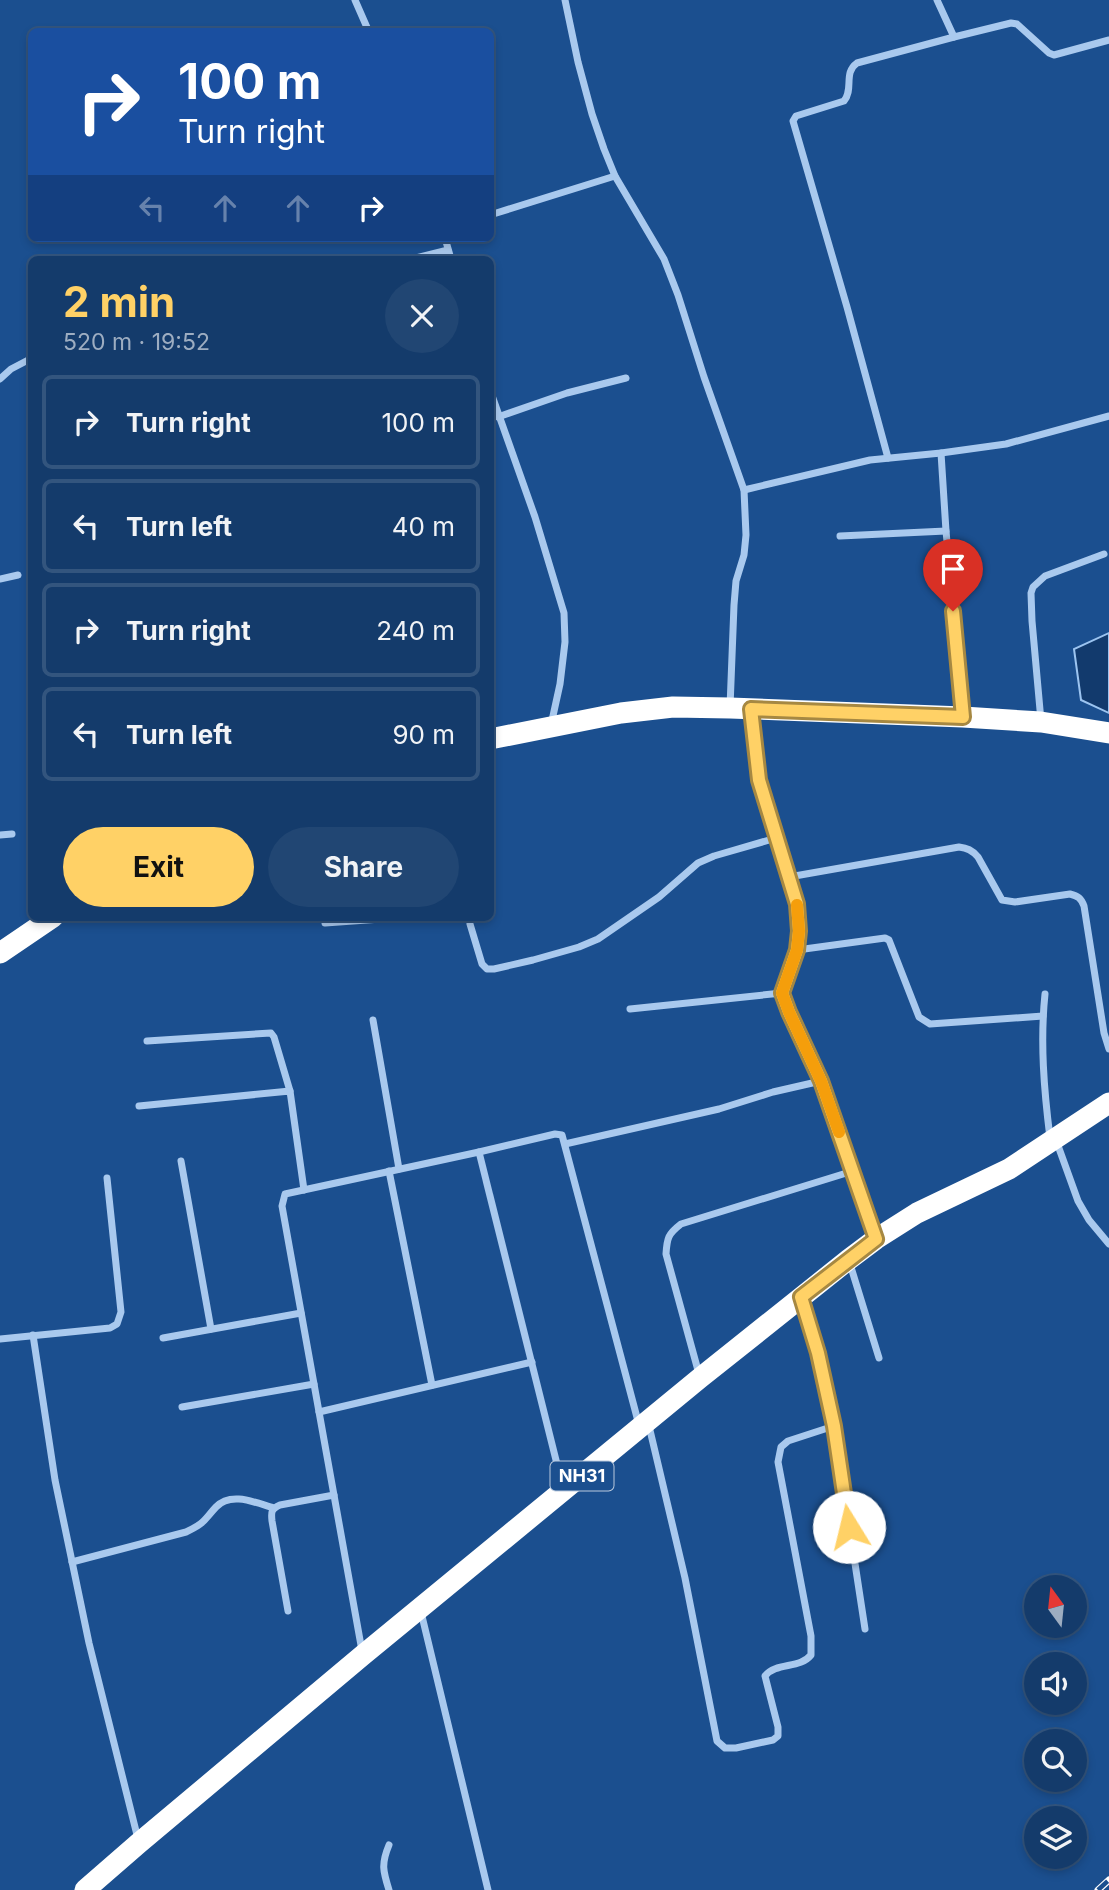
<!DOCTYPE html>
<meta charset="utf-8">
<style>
body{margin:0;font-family:Inter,sans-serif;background:#214673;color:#f1f3f6;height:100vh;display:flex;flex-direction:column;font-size:26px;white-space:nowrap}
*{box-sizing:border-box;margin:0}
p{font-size:23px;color:#9dadc1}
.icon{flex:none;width:38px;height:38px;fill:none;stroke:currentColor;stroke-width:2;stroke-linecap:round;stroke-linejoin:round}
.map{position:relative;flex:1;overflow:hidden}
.sheet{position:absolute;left:28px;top:256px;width:466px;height:665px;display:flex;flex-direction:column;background:#143b6b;border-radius:10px;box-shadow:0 4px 10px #0003,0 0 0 2px #33557e}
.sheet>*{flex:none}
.guide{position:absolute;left:28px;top:28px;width:466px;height:214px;border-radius:10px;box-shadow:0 4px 10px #0003,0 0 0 2px #33557e;background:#1a4fa0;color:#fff;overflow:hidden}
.needle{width:46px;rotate:345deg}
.buttons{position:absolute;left:1024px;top:1575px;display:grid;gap:14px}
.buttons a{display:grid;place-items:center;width:63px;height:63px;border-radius:50%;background:#143b6b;box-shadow:0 4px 10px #0003,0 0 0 2px #33557e;font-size:35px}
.pin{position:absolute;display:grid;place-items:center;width:60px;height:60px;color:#fff;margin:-72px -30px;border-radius:50% 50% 50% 0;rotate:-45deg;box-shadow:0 0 7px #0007}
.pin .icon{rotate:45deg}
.me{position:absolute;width:77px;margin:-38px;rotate:351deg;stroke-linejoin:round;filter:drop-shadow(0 0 5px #0008)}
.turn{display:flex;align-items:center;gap:24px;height:147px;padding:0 35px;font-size:32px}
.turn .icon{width:91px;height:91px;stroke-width:2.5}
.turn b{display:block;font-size:49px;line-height:60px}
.lanes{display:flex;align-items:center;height:66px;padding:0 35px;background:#0003;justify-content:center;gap:35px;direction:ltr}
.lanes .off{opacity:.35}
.round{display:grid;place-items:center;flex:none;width:74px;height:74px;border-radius:37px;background:#214673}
.head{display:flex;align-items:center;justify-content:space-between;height:119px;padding:0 35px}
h1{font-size:42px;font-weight:700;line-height:52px;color:#ffd166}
.cta{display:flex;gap:14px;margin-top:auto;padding:14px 35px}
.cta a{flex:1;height:80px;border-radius:42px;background:#ffd166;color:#111;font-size:28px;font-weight:700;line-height:80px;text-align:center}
.cta a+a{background:#214673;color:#f1f3f6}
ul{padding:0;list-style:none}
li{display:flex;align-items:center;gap:21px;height:94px;margin:0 14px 10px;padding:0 21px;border:4px solid #33557e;border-radius:10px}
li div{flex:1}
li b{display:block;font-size:26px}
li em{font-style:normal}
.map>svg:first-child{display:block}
.water{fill:#123a6d;stroke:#9cc4f0;stroke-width:2}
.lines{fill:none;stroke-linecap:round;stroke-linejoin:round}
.street{stroke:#a9c9ee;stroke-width:7}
.highway{stroke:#fff;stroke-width:21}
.rail-casing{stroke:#fff;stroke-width:7}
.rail{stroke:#1b4f8f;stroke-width:4.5;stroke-dasharray:13;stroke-linecap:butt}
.route-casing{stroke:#a68842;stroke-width:18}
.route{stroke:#ffd166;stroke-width:12}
.slow{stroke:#f59e0b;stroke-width:12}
.labels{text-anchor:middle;stroke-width:7;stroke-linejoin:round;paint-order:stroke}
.shield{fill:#1b4f8f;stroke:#bbcadd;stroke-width:2}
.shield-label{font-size:18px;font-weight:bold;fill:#fff}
</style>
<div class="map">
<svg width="1109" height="1890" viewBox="0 0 1109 1890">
<rect width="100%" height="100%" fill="#1b4f8f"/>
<path class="water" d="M1109,633V713L1081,700L1074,649Z"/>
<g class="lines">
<g class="street">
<path d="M355,0L369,32"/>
<path d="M565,0L578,62L592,114L604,149L615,176L664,259L678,295L704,377L744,490L746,535L744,555L736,581L734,605L730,707"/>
<path d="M954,37L1011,23L1017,24L1049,53L1054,55L1109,40"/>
<path d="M490,215L615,176"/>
<path d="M445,238L451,259"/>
<path d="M412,259L448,250"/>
<path d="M0,379L11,369L32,358"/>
<path d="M490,390L535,517L564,613L565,642L560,684L551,725"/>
<path d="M498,417L567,393L626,378"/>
<path d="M941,453L946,531L963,716"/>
<path d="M888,458L847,307L793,121L796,116L844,101C854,89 843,73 857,63L954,37L937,0"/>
<path d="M744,490L870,460L941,453L1006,444L1109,416"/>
<path d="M840,536L946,531"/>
<path d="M0,579L18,575"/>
<path d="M751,710L759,781L797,904L799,931L797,950L782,993L789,1012L821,1081L875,1235"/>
<path d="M1041,721L1032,621L1031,593L1033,587L1045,576L1104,554"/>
<path d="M0,835L12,834"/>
<path d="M789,877L959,847C967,848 972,850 978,857L1002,900L1015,902L1070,894C1078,896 1081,898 1084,906L1104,1033L1109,1049"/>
<path d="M325,923L409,917"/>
<path d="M470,924L482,964L487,969H494L533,960L579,947L598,939L659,897L698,863L714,856L776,838"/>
<path d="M797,950L885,938L889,940L919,1017L930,1024L1043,1016"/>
<path d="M1045,994C1040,1042 1044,1090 1050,1138"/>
<path d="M630,1009L782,993"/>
<path d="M373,1020L399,1169"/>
<path d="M147,1041L271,1033L274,1037L290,1091"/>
<path d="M139,1106L290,1091L304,1190"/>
<path d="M1056,1140L1078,1201L1089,1220L1109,1244"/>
<path d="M565,1144L719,1109L773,1092L821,1081"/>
<path d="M479,1152L563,1488"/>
<path d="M181,1161L211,1329"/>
<path d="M389,1171L432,1385"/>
<path d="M850,1264L879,1358"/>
<path d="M802,1300L818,1353L834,1426L865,1629"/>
<path d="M33,1335L55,1480L89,1643L138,1839"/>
<path d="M163,1338L301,1313"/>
<path d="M0,1339L110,1328L117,1324L121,1312L107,1178"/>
<path d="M699,1374L666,1254C667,1238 668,1234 681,1224L853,1171"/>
<path d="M182,1407L314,1384"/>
<path d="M319,1412L532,1362"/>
<path d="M649,1426L685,1578L717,1741L725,1748H736L773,1740L778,1736V1727L765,1676C776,1662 800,1669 811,1655V1636L778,1462L781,1447L788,1441L834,1426"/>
<path d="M72,1562L186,1532C205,1523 203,1521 216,1507C231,1491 256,1503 274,1508"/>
<path d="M288,1611L272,1521C271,1512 271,1509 280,1505L334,1495"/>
<path d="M421,1612L488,1890"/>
<path d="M362,1651L282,1206L285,1194L479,1152L555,1134L562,1135L639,1425"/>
<path d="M389,1845C381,1864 383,1871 389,1890"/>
</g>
<g class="highway">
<path d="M490,739L621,713L673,707L730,708L963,717L1041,722L1109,733"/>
<path d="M0,953L53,917"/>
<path d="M85,1890L139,1843L363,1655L700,1378L848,1260L876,1239L917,1213L1009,1169L1109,1103"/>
</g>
<defs>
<path id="rail" d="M1098,1890L1109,1880"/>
</defs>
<use href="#rail" class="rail-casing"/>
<use href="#rail" class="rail"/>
</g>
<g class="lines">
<defs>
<path id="route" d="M849,1527L834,1426L818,1353L801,1297L876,1239L821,1081L789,1012L782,993L797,950L799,931L797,904L759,780L751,709L963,717L953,611"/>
</defs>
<use href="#route" class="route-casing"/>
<use href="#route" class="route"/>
<path class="slow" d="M797,905L799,931L797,950L782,993L789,1012L821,1081L839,1132"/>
</g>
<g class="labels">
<rect class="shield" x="550.5" y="1461.5" width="63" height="29" rx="5"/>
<g class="shield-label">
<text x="582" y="1482">NH31</text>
</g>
</g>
</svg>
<div class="buttons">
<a><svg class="needle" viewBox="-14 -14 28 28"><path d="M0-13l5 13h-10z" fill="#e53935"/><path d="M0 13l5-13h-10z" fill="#9dadc1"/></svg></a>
<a><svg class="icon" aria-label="sound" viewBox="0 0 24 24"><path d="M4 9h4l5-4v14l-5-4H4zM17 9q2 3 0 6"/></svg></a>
<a><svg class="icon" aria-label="search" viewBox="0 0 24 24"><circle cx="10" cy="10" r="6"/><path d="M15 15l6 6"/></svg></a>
<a><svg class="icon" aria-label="layers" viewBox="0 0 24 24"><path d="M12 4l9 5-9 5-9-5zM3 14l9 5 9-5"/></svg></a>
</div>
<div class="pin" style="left:953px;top:611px;background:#d93025"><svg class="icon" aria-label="arrive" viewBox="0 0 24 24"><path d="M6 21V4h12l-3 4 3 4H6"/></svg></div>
<svg class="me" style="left:849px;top:1527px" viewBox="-20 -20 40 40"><circle r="19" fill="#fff"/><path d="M0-13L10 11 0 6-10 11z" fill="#ffd166"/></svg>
<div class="guide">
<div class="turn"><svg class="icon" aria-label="right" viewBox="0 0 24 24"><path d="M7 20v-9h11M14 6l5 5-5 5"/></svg><div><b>100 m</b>Turn right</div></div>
<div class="lanes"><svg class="icon off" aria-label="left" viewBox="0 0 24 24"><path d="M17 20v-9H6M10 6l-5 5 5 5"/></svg><svg class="icon off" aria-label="ahead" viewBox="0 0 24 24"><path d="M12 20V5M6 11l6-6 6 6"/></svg><svg class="icon off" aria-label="ahead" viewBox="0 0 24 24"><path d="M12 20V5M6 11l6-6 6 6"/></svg><svg class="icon" aria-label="right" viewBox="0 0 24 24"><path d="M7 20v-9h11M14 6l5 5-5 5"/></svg></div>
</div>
<section class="sheet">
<div class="head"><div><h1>2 min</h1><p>520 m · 19:52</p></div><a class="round"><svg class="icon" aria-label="close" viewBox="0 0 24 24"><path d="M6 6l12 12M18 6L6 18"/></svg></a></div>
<ul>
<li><svg class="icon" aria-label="right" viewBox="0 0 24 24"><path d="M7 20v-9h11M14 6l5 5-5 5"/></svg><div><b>Turn right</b></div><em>100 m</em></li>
<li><svg class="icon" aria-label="left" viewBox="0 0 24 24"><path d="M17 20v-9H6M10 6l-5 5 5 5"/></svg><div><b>Turn left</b></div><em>40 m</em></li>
<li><svg class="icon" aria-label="right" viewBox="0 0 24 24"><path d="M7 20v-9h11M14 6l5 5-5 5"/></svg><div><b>Turn right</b></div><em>240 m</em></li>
<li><svg class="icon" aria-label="left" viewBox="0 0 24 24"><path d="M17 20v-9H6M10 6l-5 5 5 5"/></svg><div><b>Turn left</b></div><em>90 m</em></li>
</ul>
<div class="cta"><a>Exit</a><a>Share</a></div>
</section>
</div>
